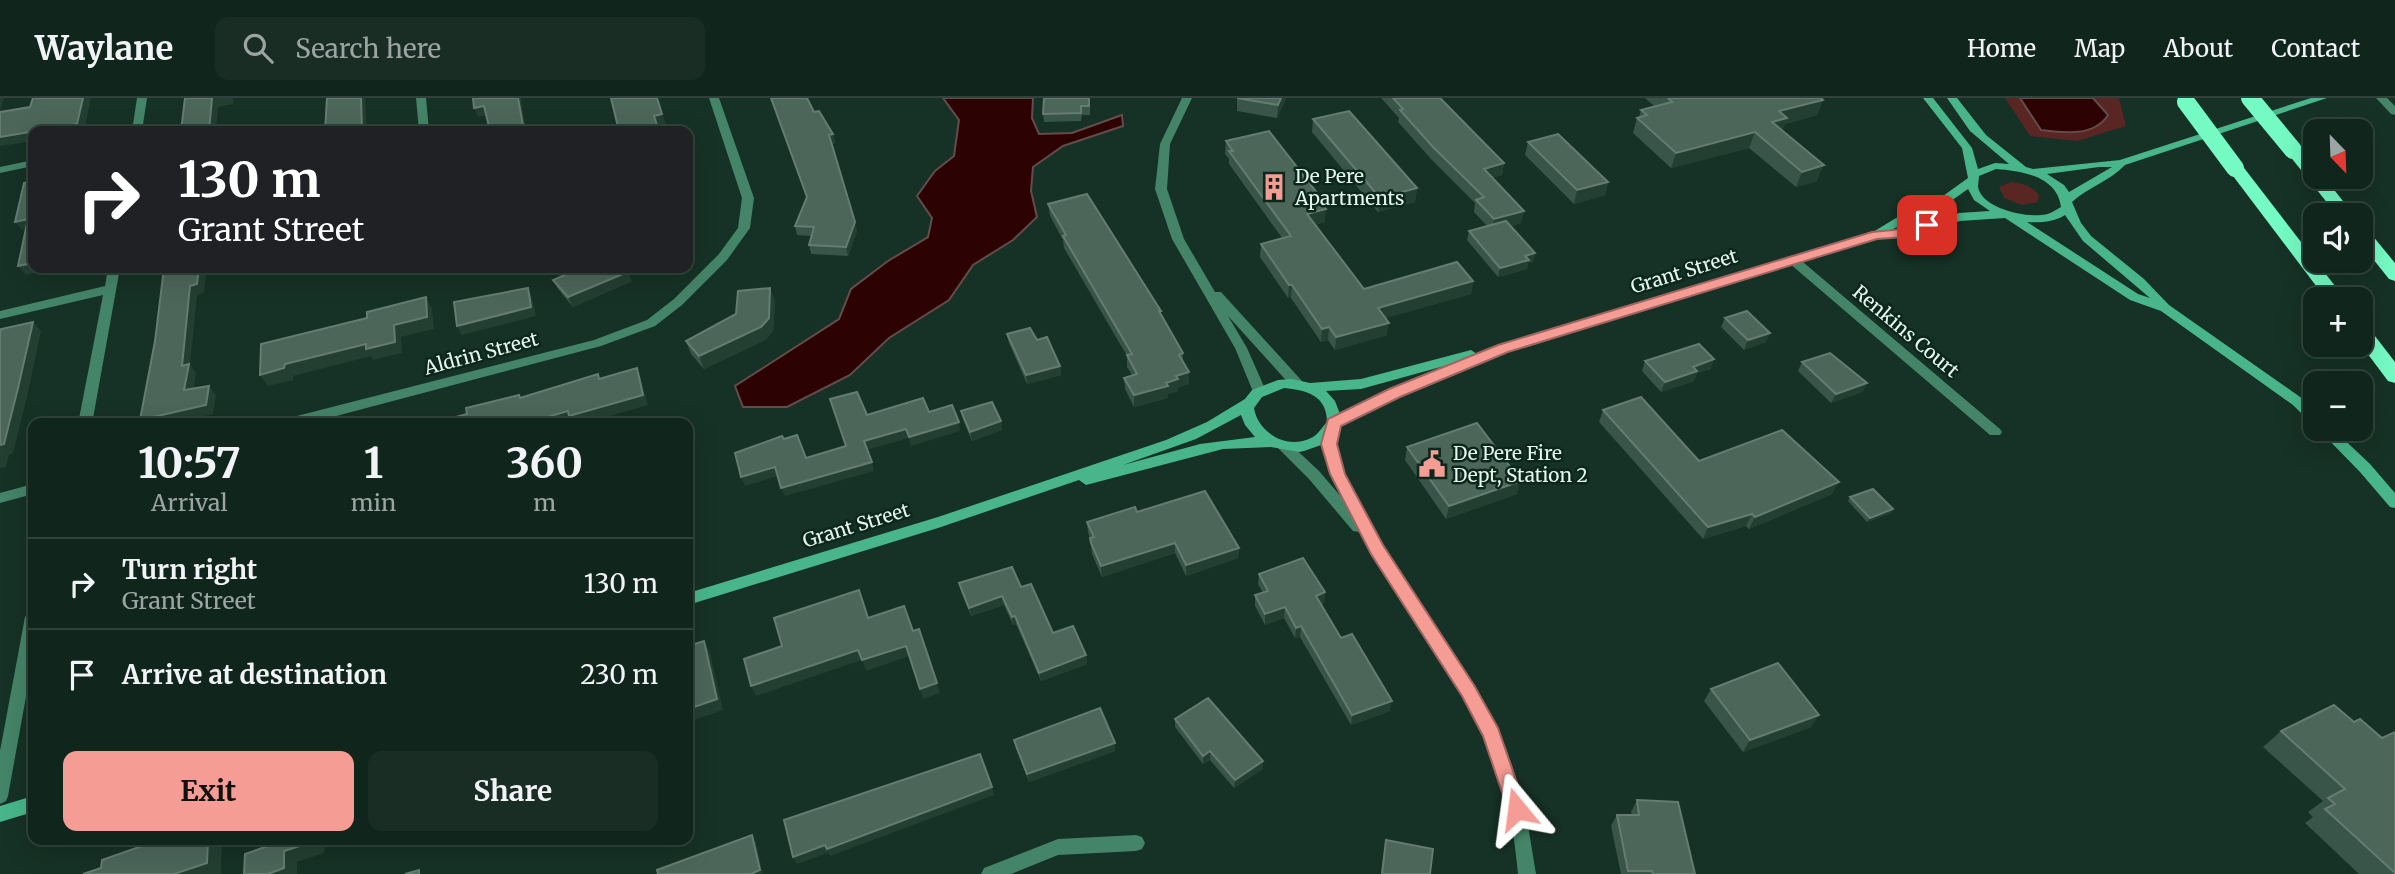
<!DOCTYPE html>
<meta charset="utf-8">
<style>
body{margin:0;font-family:Merriweather,serif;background:#192d25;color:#f1f3f6;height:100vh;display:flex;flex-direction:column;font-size:26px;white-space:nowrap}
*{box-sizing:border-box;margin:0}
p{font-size:23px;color:#9ca5a3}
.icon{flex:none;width:38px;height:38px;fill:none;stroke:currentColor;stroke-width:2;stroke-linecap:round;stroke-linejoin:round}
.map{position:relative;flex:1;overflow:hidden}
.drawer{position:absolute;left:28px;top:320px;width:665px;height:427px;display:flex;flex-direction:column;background:#10251c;border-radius:14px;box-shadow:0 7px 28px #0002,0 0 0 2px #30423b}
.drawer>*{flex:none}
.hud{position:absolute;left:28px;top:28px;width:665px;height:147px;border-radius:14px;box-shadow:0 7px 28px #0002,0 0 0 2px #30423b;background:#202124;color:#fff;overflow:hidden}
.needle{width:46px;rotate:157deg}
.tools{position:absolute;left:2303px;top:21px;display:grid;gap:14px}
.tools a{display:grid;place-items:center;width:70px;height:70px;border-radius:14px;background:#10251c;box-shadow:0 7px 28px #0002,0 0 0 2px #30423b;font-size:35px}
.pin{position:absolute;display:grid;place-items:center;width:60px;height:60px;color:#fff;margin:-30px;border-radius:14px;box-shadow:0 4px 10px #0006}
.me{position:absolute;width:77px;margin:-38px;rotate:344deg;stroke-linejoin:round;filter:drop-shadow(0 0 5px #0008)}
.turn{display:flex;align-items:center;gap:24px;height:147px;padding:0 35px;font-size:32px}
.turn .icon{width:91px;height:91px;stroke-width:2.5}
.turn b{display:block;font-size:49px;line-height:60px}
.eta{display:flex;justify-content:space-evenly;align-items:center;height:119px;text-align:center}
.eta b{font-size:42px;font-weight:700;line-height:49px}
.action{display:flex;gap:14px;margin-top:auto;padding:14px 35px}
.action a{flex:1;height:80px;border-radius:14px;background:#f59c94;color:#111;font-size:28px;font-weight:700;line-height:80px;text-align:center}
.action a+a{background:#192d25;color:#f1f3f6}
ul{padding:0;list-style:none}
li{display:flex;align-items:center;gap:21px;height:91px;padding:0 35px;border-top:2px solid #30423b}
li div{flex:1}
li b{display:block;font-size:26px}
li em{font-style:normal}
header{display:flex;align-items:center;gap:42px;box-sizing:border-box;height:98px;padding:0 35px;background:#10251c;border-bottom:2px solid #30423b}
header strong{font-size:33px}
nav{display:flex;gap:38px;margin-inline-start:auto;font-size:24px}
.search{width:490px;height:63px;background:#192d25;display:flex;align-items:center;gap:18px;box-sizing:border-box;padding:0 24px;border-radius:14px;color:#9ca5a3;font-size:26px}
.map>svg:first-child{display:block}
.green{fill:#592624}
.water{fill:#2c0203;stroke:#644c4a;stroke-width:2}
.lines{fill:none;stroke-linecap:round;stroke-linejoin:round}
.street{fill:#448468;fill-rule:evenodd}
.secondary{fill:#48b68a;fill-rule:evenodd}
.highway{fill:#75fac3;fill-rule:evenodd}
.highway-bridge{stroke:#75fac3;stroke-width:18}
.wall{fill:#395448}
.shaded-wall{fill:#233f32}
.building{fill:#4c665a;stroke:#647c71;stroke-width:2}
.route{fill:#f59c94;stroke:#9f6560;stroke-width:2}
.labels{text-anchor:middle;stroke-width:5;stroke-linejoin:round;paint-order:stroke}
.poi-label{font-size:19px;fill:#e7f7ef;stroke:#0c271c;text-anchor:start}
.street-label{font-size:19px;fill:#e7f7ef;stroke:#0c271c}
</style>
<header>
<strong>Waylane</strong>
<div class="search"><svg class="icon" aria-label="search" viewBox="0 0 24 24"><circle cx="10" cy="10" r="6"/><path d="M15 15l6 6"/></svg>Search here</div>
<nav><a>Home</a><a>Map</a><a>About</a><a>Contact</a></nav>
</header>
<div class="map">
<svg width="2395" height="776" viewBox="0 0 2395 776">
<rect width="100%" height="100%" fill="#163125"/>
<g class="green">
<path d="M2005,0H2119L2126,28L2077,43L2030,38Z"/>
<path d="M2011,84C2022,85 2032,88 2039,97L2038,104L2022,107L2004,100L1999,89Z"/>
</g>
<g class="water">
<path d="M943,0H1033L1032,20L1039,36L1072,35L1122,17L1123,28L1063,48L1033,69L1031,93L1037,119L1013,142L973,167L949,202L889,240L850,277L787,309H743L735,288L839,221L851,191L888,163L928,139L932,120L917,98L935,73L954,58L959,22Z"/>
<path d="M2020,0H2093L2108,17C2094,39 2064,35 2041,32Z"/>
</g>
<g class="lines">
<g class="street">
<path d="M137,0H147L142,33H132Z"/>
<path d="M416,0H426L429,33H419Z"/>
<path d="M709,0H719L754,100L750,130L727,162L682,207L655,228L601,248L306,326H279L285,321L594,242L647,222L674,201L719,156L738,130L742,100Z"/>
<path d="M1182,0H1192L1170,46L1167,91L1184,141L1215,194H1221L1302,283L1304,286L1302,289H1292L1228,218L1247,250L1266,293L1259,298L1254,296L1235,250L1172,141L1155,91L1160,46Z"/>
<path d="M2376,0H2387L2395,8V17L2391,16Z"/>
<path d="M33,62V68L0,75V69Z"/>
<path d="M1793,158L1797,159L2000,331L2002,334L2000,337H1990L1789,165V159Z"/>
<path d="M108,170H120L92,326H78L103,197L0,221V213L105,188Z"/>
<path d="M1331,326L1338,331V358L1351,390L1397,470L1481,601L1506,650L1524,703L1536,776H1518C1514,733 1507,691 1490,651C1458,574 1400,506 1360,434L1353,433L1309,381L1276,348L1283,343L1288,344L1319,373L1343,401C1330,378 1321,358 1324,331Z"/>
<path d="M33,386V396L0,405V395Z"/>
<path d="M33,513V560L8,698L6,703L0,706V653L25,519L28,515Z"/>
<path d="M1136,737L1142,739L1145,745L1142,751L1136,753L1058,757L1011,776H981L984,770L1058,741Z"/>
</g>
<g class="secondary">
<path d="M1923,0H1933L1972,50L1978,71L1995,65L2009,66L1970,33L1947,0H1957L1986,37L2026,69L2033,71L2120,62L2311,0H2327L2125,67C2110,83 2088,89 2072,104L2081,125L2091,138L2144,181L2169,207L2303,301L2315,313V326L2310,324L2293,307L2161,213L2130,202L2005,120L1960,123L1905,139L1878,141L1507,253L1399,298L1339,328L1324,346L1304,353L1299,354L1271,349L1223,351L1086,387L1079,382L938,430L688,507V495L938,419L1166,342L1207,324L1245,301L1252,292L1278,282L1292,281L1310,285L1361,281L1471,252L1477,256L1499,247L1873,134L1896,120L1943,98L1968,80L1962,50ZM2099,69H2112L2069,94L2064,87L2047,76ZM1996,71C2022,73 2057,78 2061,109C2054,113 2049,117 2041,117C2023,119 1982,110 1978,89C1978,88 1979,79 1979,78ZM1968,91L1974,102L1990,113L1959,115L1904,131L1891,132L1951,103ZM2065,117L2083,143L2150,200L2138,196L2027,124C2040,125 2054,124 2065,117ZM1455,265L1389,292L1340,316L1335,303L1326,293L1361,291ZM1284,290C1307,292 1327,298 1327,324C1322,329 1318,337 1311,340C1287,352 1258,335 1254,310L1262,299ZM1241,317L1245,327L1255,339L1200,346L1123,367L1196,341Z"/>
<path d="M2318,331H2333L2370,366L2395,395V410L2390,409L2360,374Z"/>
<path d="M33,698V714L0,724V708Z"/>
</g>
<g class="highway">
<path d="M2293,47C2306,50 2315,67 2315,79H2324L2354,117H2337L2285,52Z"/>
<path d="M2235,65L2241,66L2345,201H2326L2227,70Z"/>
<path d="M2361,129L2367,131L2395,165V183L2389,181L2361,146Z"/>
<path d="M2361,228L2368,229L2395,264V285L2388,283L2361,247Z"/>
</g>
<g class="highway-bridge">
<path d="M2250,0L2293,52"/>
<path d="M2186,4L2235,70"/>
</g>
</g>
<g class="wall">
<path d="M771,0H807L814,14L833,36L835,45L832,46L857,133L848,158L811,156L809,147L812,138L797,137L795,128L807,100Z"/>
<path d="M1090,0V17H1082L1081,23L1044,24L1043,16Z"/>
<path d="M1237,0H1286L1277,20L1237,13Z"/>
<path d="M1381,0H1440L1504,65L1502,77L1492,80L1521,125L1511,128L1535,155L1533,164L1528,165L1527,171L1498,179L1467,142L1469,133L1487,128L1474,114L1475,105L1431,61L1398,24L1399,20Z"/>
<path d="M1645,0H1821L1823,2L1817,17L1785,26L1782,33L1817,83L1796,89L1749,50L1671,70L1633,35L1637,20L1639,19L1641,12L1655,9Z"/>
<path d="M1313,21L1417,90L1415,104L1378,114L1312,34Z"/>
<path d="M1226,43L1321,100V105L1325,124L1315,127L1364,191L1473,183L1471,196L1385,220L1387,237L1335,252L1328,242L1321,244L1291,200H1288L1260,159L1261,146L1282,140L1229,66V61L1225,56Z"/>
<path d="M1528,44L1608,84L1605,97L1574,106L1525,57Z"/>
<path d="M1048,106L1161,213V217L1183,255V264L1189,286L1178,289V293L1168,296V300L1134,309L1125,291L1124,280L1132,277L1127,269V258L1064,150L1063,142L1050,118Z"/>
<path d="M371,170H398L392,175Z"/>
<path d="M553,182L632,183L573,209L558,191Z"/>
<path d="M770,190L775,203L773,233L765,242L704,271L691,256L686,243L736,216Z"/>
<path d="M1725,220L1766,244L1744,252L1721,229Z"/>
<path d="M1007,236L1037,242L1060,268L1061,277L1027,286L1009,245Z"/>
<path d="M1645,263L1711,271L1697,275L1694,283L1661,294L1642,273Z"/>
<path d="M1802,264L1867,285L1862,294L1831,305L1798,273Z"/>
<path d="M1603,312L1699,363L1832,396L1749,431L1746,428L1703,441L1599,324Z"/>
<path d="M961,313L1001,323L1002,332L972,343L963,322Z"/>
<path d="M1407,349L1517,396L1446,421L1405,362Z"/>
<path d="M1850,399L1893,411L1891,415L1867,424L1848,403Z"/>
<path d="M1137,414L1239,450L1238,460L1186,478L1175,455L1102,479L1092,456L1090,440L1088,435L1087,424Z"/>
<path d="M1259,476L1325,494L1324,505L1321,506L1341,540L1390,613L1351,627L1300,539L1295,540L1284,520L1265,527L1255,508V497L1263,495L1258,486Z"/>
<path d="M959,485L1021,489L1053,535L1086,557L1087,566L1041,583L1016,526L1013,527L1004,507L971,518L961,494Z"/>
<path d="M1711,591L1811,629L1743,654L1704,603Z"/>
<path d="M1175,621L1263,671L1234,690L1210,662L1203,666L1175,629Z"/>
<path d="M2354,624L2382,640L2395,776H2359L2305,725L2313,719L2308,714L2323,703L2263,649L2281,633Z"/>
<path d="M1014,642L1115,653L1029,684L1016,651Z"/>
<path d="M1637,702L1695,776H1621L1611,728L1617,717H1632L1631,714Z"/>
<path d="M1386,742L1430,776H1381Z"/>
</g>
<g class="shaded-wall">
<path d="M0,0H4L0,12Z"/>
<path d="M83,0H91L84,33H33Z"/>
<path d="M212,0H233V6L218,9L216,33H209Z"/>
<path d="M361,0H365L367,33H362Z"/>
<path d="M518,0H521L526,33H524Z"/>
<path d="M657,0L666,27L658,28L659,33L654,18Z"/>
<path d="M1281,0H1286L1277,20L1278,7Z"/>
<path d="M1823,2L1817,17L1785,26L1781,36L1772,24L1779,13Z"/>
<path d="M484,8L488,17L478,19L474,10Z"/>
<path d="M33,33V43L0,48V39Z"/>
<path d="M1755,34L1749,50L1671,70L1676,55Z"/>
<path d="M833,36L835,45L832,46L829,37Z"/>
<path d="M1504,65L1502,77L1481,83L1484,71Z"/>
<path d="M1824,67L1817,83L1796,89L1802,74Z"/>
<path d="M1608,84L1605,97L1574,106L1577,92Z"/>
<path d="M1417,90L1415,104L1378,114L1380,100Z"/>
<path d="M1326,111L1325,124L1306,129L1307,116Z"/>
<path d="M1524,113L1521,125L1492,134L1494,121Z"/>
<path d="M28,121L33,130L22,132L15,124Z"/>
<path d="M855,124L857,133L848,158L846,149Z"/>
<path d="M1535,155L1533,164L1528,165L1527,171L1498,179L1500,170L1525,158Z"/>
<path d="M33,165V170H55L26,177L18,168Z"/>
<path d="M199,170H207L204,195L197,197L190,267L196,275L192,301L184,292L182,268L190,188Z"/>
<path d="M389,170H398L392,175Z"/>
<path d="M628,174L632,183L573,209L568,199Z"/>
<path d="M1473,183L1471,196L1376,223L1378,210Z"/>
<path d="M1289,187H1292L1291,200H1288Z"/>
<path d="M528,190L532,199L536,218L462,237L457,228Z"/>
<path d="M770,190L775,203L773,233L765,242L704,271L699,258Z"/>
<path d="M426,199L432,211L434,231L401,239L402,255L373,262L371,258L293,278V282L268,288L260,277L285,266L394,227Z"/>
<path d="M33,224L41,233L27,299L13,355L9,357L6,369L0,370V347Z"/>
<path d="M1389,225L1387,237L1335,252L1336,239Z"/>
<path d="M1329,229L1328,242L1321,244L1322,231Z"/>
<path d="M1770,235L1766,244L1744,252L1748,242Z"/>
<path d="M1714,261L1711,271L1697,275L1694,283L1661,294L1665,284L1693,269Z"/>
<path d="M1060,268L1061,277L1027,286L1026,277Z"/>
<path d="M637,270L641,281L648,307L583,326H573L572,324L567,326H523Z"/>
<path d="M1189,274V286L1178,289V293L1168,296V300L1134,309V297L1166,285L1176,278Z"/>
<path d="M1867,285L1862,294L1831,305L1836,296Z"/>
<path d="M209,288L216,297L213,316L171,326H143L140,322Z"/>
<path d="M1001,323L1002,332L972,343L970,334Z"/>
<path d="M959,324L960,333L911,348L909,339Z"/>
<path d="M906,331L908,340L867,352L864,343Z"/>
<path d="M872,364L874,373L785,398L781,390Z"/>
<path d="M775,369L778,378L745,388L741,379Z"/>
<path d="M1521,383L1517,396L1446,421L1449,408Z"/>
<path d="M1839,384L1832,396L1749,431L1755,419Z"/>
<path d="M1893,411L1891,415L1867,424L1870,420Z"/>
<path d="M1752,416L1746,428L1703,441L1708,429Z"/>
<path d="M1175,445V455L1102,479L1101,468Z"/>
<path d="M1239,450L1238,460L1186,478V467Z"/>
<path d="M1325,494L1324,505L1314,508L1316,498Z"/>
<path d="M1002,498L1004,507L971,518L969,510Z"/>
<path d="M1285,509L1284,520L1265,527V516Z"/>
<path d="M1015,518L1016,526L1013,527L1012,519Z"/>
<path d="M1301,528L1300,539L1295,540L1296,530Z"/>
<path d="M704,543L710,554L723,612L688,624V611Z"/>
<path d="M906,548L909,558L866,573L862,562Z"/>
<path d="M858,552L862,562L756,598L751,588Z"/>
<path d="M1086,557L1087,566L1041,583L1039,575Z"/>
<path d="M937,585L940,595L923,601L920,591Z"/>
<path d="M1392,603L1390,613L1351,627L1352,617Z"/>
<path d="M1819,617L1811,629L1743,654L1750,642Z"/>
<path d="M1115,645V653L1029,684L1027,676Z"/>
<path d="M1210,653V662L1203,666V658Z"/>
<path d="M1263,663V671L1234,690L1235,682Z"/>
<path d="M992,689L994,697L830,758L828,755L797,766L793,759Z"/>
<path d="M752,737L756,745L763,776H751Z"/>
<path d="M208,742H222L221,776H174Z"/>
<path d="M312,742H325L324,755L297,764V776H268L284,753Z"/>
</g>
<g class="building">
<path d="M33,0H83L77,26L0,39V14L30,9Z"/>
<path d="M185,0H212L209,33H181Z"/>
<path d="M327,0H361L362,33H325Z"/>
<path d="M473,0H518L524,33H490L484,8L474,10Z"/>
<path d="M611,0H657L662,16L654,18L659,33H619Z"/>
<path d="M771,0H807L814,14L819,13L833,36L829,37L855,124L846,149L809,147L814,129L795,128L807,99Z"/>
<path d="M1044,0H1089V8H1081V15L1043,16Z"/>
<path d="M1237,0H1281L1278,7Z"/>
<path d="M1393,0H1440L1504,65L1484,71L1524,113L1494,121L1476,102L1484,99L1433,49L1400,12L1403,11Z"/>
<path d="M1668,0H1821L1823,2L1779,13L1787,20L1772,24L1824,67L1802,74L1755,34L1676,55L1637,20L1647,17L1641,12L1672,4Z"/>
<path d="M1349,13L1417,90L1380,100L1313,21Z"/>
<path d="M1269,33L1321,100L1318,101L1326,111L1307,116L1364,191L1457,164L1473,183L1378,210L1389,225L1336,239L1329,229L1322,231L1292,187H1289L1261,146L1291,138L1229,53H1233L1226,43Z"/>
<path d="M1558,36L1608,84L1577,92L1528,44Z"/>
<path d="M33,83V165L18,168L28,121L15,124L24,85Z"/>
<path d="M1087,96L1161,213H1159L1183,255L1179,257L1189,274L1176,278L1178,281L1166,285L1168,288L1134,297L1124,280L1137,276L1127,257L1132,256L1063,138L1066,137L1048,106Z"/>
<path d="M1506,123L1535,155L1525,158L1529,162L1500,170L1469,133Z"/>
<path d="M164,170H199L197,186L190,188L182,268L189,266L184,292L209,288L206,307L140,322L155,243Z"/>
<path d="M581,170H624L628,174L568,199L553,182Z"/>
<path d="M528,190L531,209L457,228L454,204Z"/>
<path d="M770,190L769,220L761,229L699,258L686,243L736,216L738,193Z"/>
<path d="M426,199L427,219L394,227L395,244L366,251V246L285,266L284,270L260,277L261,246L367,220V214Z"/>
<path d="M1747,213L1770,235L1748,242L1725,220Z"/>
<path d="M33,224L18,290L4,346L0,347V235L1,231Z"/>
<path d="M1030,230L1037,242L1047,239L1060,268L1026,277L1007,236Z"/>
<path d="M1699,246L1714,261L1693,269L1697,273L1665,284L1645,263Z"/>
<path d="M1830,255L1867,285L1836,296L1802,264Z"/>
<path d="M637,270L643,297L569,318L568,313L523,326H519V324L512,326H430L467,316L466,310L519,297L520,300L598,276L599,281Z"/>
<path d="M857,294L867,317L923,300L929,314L952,307L959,324L909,339L906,331L864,343L872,364L781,390L775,369L741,379L735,355L782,338L784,341L797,337L806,360L846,348L830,301Z"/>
<path d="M1641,299L1699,363L1782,332L1839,384L1755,419L1752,416L1708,429L1603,312Z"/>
<path d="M992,304L1001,323L970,334L961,313Z"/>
<path d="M1477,325L1521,383L1449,408L1407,349Z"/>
<path d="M1873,391L1893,411L1870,420L1850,399Z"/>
<path d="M1205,393L1239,450L1186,467L1175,445L1101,468L1091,445L1090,440L1094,439L1087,424L1135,409L1137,414Z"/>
<path d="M1303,460L1325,494L1316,498L1341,540L1352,536L1392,603L1352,617L1301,528L1296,530L1285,509L1265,516L1255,497L1268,493L1259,476Z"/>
<path d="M1012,469L1021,489L1031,486L1053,535L1073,528L1086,557L1039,575L1015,518L1012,519L1002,498L969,510L959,485Z"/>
<path d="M859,492L868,520L904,508L913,533L919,531L937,585L920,591L906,548L862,562L858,552L751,588L744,561L782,548L774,520Z"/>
<path d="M704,543L717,601L688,611V548Z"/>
<path d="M1778,565L1819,617L1750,642L1711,591Z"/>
<path d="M1208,600L1263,663L1235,682L1210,653L1203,658L1175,621Z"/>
<path d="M2334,607L2354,624L2360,621L2382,640L2395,634V775L2325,711L2335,706L2328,700L2345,691L2281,633Z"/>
<path d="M1100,610L1115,645L1027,676L1014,642Z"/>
<path d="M980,656L992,689L827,751L825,747L793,759L784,722Z"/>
<path d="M1637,702L1678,704L1695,776H1653L1652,773H1628L1617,717H1639Z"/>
<path d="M752,737L760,772L751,776H658L657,772Z"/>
<path d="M159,742H208L207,765L174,776H83L101,770L102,762Z"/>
<path d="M277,742H312V744L284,753V770L268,776H244L245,756L277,745Z"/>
<path d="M1386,742L1433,751L1430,776H1382Z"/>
<path d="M419,772V776H405Z"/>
</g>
<path class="route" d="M1927,123L1932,124V130L1905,139L1877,141L1508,254L1400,299L1341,328L1337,346L1345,376L1383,447L1474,587L1498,630L1526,711L1524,718L1517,720L1510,718L1483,638L1462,598L1371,456L1330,376L1321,346L1328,321L1389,291L1498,247L1872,134L1903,131Z"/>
<defs>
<symbol id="building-bare" viewBox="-9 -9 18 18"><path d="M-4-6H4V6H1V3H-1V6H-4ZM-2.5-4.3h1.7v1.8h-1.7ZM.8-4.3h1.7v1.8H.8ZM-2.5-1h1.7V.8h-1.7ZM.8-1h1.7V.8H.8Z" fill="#f59c94" stroke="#0c271c" stroke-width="2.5" paint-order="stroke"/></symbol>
<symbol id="civic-bare" viewBox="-9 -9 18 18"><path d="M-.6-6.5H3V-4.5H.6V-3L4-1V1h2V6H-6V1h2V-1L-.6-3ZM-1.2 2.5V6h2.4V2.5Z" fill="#f59c94" stroke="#0c271c" stroke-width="2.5" paint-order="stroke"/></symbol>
</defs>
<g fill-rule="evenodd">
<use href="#building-bare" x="1255" y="70" width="38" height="38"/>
<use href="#civic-bare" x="1413" y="347" width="38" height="38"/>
</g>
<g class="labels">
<g class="poi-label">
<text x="1295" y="85">De Pere<tspan x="1295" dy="22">Apartments</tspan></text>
<text x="1453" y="362">De Pere Fire<tspan x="1453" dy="22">Dept, Station 2</tspan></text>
</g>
<g class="street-label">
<text transform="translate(1684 173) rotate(-17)" y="7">Grant Street</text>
<text transform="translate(1906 233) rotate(40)" y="7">Renkins Court</text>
<text transform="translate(481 255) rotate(-15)" y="7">Aldrin Street</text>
<text transform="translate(856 427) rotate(-17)" y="7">Grant Street</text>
</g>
</g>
</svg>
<div class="tools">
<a><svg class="needle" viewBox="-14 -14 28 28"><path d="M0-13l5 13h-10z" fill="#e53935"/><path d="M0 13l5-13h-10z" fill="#9ca5a3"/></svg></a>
<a><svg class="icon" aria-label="sound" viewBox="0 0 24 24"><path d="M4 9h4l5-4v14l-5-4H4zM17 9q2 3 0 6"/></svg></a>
<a>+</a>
<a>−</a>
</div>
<div class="pin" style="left:1927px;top:127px;background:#d93025"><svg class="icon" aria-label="arrive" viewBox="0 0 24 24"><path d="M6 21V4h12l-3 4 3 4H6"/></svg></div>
<svg class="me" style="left:1517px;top:711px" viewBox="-20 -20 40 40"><path d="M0-17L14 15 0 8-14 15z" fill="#f59c94" stroke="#fff" stroke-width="4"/></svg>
<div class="hud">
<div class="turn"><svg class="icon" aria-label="right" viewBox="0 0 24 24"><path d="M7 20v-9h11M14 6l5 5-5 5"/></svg><div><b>130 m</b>Grant Street</div></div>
</div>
<section class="drawer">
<div class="eta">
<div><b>10:57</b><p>Arrival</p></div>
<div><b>1</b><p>min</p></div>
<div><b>360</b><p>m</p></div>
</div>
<ul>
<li><svg class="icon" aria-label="right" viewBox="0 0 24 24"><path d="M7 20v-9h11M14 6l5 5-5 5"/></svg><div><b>Turn right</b><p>Grant Street</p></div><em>130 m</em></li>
<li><svg class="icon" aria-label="arrive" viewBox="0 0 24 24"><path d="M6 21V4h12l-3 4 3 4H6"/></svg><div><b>Arrive at destination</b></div><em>230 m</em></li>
</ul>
<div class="action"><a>Exit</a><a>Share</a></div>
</section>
</div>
